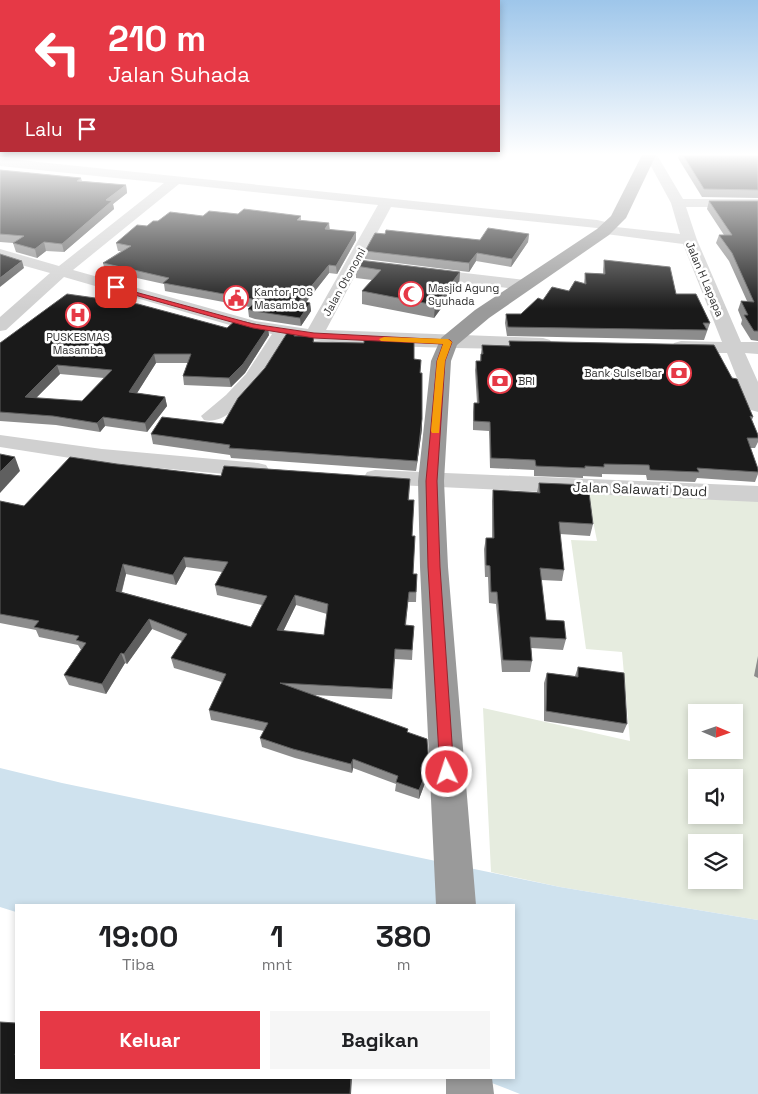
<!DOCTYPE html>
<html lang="id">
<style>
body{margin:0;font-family:"Space Grotesk",sans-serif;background:#f6f6f6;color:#202124;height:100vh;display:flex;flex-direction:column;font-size:19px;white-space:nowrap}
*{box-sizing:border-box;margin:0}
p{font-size:16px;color:#757577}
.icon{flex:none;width:28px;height:28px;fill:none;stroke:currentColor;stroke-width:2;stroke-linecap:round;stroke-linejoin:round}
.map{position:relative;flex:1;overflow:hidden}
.panel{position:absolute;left:15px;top:904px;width:500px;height:175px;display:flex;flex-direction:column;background:#fff;border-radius:0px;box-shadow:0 2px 8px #0003}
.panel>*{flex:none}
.guide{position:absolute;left:0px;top:0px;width:500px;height:152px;box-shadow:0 2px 8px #0003;background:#e63946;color:#fff;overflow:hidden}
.needle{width:32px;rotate:92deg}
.tools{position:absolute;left:688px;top:704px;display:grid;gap:10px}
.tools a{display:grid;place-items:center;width:55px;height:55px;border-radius:0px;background:#fff;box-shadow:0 2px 8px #0003;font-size:25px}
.pin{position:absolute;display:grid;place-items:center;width:42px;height:42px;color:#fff;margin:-21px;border-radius:10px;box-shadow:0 2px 8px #0006}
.me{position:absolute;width:55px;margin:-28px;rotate:356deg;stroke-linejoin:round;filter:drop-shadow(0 0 4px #0008)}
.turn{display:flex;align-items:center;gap:18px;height:105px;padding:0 25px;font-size:22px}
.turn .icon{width:65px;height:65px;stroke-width:2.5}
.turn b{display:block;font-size:35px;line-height:42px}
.then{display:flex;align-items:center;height:48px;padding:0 25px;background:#0003;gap:10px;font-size:19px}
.eta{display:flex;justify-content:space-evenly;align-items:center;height:85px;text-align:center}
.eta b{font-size:30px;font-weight:800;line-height:35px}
.action{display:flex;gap:10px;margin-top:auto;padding:10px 25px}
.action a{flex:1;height:58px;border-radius:0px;background:#e63946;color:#fff;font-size:20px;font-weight:800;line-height:58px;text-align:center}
.action a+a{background:#f6f6f6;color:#202124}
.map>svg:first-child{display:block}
.green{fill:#e6ecdf;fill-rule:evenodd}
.water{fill:#cfe2ee}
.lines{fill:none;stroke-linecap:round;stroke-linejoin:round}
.street{fill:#d0d0d0;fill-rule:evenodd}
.highway{fill:#9a9a9a;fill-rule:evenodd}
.wall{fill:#8c8c8c;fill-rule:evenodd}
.shaded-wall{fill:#5f5f5f}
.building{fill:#1a1a1a;stroke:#5f5f5f;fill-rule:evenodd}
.route{fill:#e63946;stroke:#96252e}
.slow{fill:#f59e0b}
.labels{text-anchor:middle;stroke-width:5;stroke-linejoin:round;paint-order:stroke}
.far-street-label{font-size:11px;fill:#333;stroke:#fff}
.far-poi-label{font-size:11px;fill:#333;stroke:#fff;text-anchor:start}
.street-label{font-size:14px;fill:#333;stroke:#fff}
</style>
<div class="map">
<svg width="758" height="1094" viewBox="0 0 758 1094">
<rect width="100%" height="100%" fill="#fff"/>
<path class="green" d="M587,490L758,496V920L560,887L491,872L483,708L630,741L622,652L586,649L571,540L597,541ZM696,712H734V750H696ZM696,778H734V815H696ZM696,842H734V880H696Z"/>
<path class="water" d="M0,768L62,783L560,887L758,920V1094H520L479,1078H514V905H16V912L0,907Z"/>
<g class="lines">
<g class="street">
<path d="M645,155H657L683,199H758V207H686L697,240L741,342H758V354L745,353L758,382V412L751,410L748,406L727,353H681L674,351L672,347L674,343L681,341L722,342L683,244L606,234L601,233L599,229L597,228L391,207L362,261L525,280L531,282L533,285L531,288L525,290L358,270L326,330L543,338L550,340L552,344L550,348L543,350C459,347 372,349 289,337C277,361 235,428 204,420L201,416L226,395L246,374L272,334L247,330L64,277L6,330L0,331V317L50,273L0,259V249L59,266L164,183L0,166V158L597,220L614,224L616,227L680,234L671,203ZM179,184L378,205L308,329L255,321L73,270Z"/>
<path d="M0,435L102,449L258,463L266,465L269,470L266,475L258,477L102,463L0,447Z"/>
<path d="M375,470L758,486V502L375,484L367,482L364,477L367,472Z"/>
</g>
<g class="highway">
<path d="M642,155H656L626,218L609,235L489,318L457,345L451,361L444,481L448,567L476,905H436L420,567L418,481L431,361L441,338L475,310L597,229L611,216Z"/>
<path d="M446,1078H492L494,1094H446Z"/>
</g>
</g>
<g class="wall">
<path d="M0,155H10L8,157H0Z"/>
<path d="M679,155H758V198L702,197L678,158Z"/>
<path d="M0,170L81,178L82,181L126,185L127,193L113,204L114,209L64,252L46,251L37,258L16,252L13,243L0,242Z"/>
<path d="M709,201H758V341L751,340L741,324L742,320L738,310L741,301H747L729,261L716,243L719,235H724L707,209Z"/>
<path d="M238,214L301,216V220L330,230L356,232V240L337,274L329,273L306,302L310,303L311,311L301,326L255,319L249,317L248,309L250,307L165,291L164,284L105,271L103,263L121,251H118L116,243L147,226L158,221L203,216Z"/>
<path d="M529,234L528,242L511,267L476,261L469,272L365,259V251L480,240Z"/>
<path d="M604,260L676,294L710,323L704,340L507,336L505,323L506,314H521L543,300L569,291L584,283L585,273L603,274V269Z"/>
<path d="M356,266L460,272L459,284L434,318L362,304V291L372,280L356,278Z"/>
<path d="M227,328L269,335L245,373L231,387L184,385L183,376L188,363H156L137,393L165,397L167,406L147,432L105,426L100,432L56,425L0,421V343ZM60,374L104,378L82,401L36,398Z"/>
<path d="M291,330V332L296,336H314V342L414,359L420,373L422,429L416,471L231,458L230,455L153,444L151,434L223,424L265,368Z"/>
<path d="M509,341L732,378L753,417L752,420L758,435V442L755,448H750L758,469V474L755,482L697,478L695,482L647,480L646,475L602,474V477L583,476V478L534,476V470L490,468L489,431L473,430V412L474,403H477L475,370L476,361H480L482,345L509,346Z"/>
<path d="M117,464L221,476L410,479L409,500L412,536L413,574H417L416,602H408L406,625L414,626L412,660L395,659L392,699L313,695L408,733L428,775L419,799L395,791L396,784L353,768L352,773L295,758L262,747L260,738L264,731L211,720L209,710L222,682L174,668L171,658L182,641L152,629L127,664L125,663L106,694L69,685L64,675L81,650L78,645L39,637L36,630L0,623V501L24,506ZM186,567L222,572L215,585L217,595L262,605L251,627L122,592L126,574L176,585ZM296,605L327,614L324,635L283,631Z"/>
<path d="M539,483L593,524L590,536L560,534L564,570L562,581L541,580L546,620L566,639L563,650L531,648L532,661L530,672H502L496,604L489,603L488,577H485L484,549L486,538H492V501L493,490L537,492Z"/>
<path d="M758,656V678L754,676Z"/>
<path d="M578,667L627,724L623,733L544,721V683L547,673L575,676Z"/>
</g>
<g class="shaded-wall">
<path d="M126,185L127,193L113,204L114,209L64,252L62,244L106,200Z"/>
<path d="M329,223L330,231L325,229Z"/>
<path d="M356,232V240L337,274L336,266Z"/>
<path d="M529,234L528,242L511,267L512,259Z"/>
<path d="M44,242L46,251L37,258L35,249Z"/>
<path d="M477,253L476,261L469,272V263Z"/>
<path d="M22,261L24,268L0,287V278Z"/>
<path d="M329,265V273L300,310L299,301Z"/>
<path d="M460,272L459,284L434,318L435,305Z"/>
<path d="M310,303L311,311L301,326L300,318Z"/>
<path d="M268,327L269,335L245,373L231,387L229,378Z"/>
<path d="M154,354L156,363L132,401L129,392Z"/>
<path d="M57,365L60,374L28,406L25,397Z"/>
<path d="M165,397L167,406L147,432L145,423Z"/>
<path d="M103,417L105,426L100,432L97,423Z"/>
<path d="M422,419V429L416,471L417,461Z"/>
<path d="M15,457L20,471L0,493V472Z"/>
<path d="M184,557L186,567L176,585L173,575Z"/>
<path d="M123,564L126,574L119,601L116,591Z"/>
<path d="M295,595L296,605L279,640L277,630Z"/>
<path d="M149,619L152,629L127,664L124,654Z"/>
<path d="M121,653L125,663L106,694L102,684Z"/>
<path d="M353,759V768L352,773L351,764Z"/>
<path d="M429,766L428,775L419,799V790Z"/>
<path d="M351,1078H352L351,1094H350Z"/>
</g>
<g class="building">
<path d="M683,155H758V190L704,189Z"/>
<path d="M0,170L81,178L77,181L126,185L106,200L112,201L62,244L44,242L35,249L13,243L24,236L0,234Z"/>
<path d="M709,201H758V331H754L744,315H748L741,301L754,302L732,253L719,235H732Z"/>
<path d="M244,209L301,216L297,220L329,223L325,229L356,232L336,266L329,265L299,301L310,303L300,318L254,311L248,309L257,300L163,283L169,278L103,263L131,246L116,243L137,225L147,226L153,221H158L170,212L203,216L209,211L238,214Z"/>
<path d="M488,228L529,234L512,259L477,253L469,263L365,251L375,233L385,234L386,230L480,240Z"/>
<path d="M0,254L22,261L0,278Z"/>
<path d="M359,260L460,272L435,305L362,291L381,270L356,266Z"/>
<path d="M604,260L670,267L676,294H696L710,323H703L707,330L508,327L506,314H521L538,298L543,300L552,287L569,291L575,281L586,284L585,273L605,274Z"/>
<path d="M67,294L138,304L227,328L236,320L268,327L243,364L229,378L183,376L191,354H154L129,392L165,397L145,423L103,417L97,423L53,416L0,412V343ZM57,365L112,370L82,401L25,397Z"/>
<path d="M289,330H291L290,332H295L294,336H314L313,342L364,343V339L414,340V359L421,360L420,373H422V419L417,461L229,448L230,445L151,434L162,417L223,424L238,398L265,368Z"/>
<path d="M509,341L714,345L732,378L737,379L753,417L750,416L758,435V438H747L758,469V472L697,468L699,472L650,470L649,465L604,464V467L585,466V468L536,466L535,460L491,458L490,422L474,421V403H479L476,361H481V354H483L482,345L510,346Z"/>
<path d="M0,454L15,457L0,472Z"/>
<path d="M70,457L117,464L221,476L224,466L410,479L408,500H414L412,536H415L413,574H417L416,592H409L405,625L414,626L412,650L395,649L392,689L280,683L408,729L407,732L427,739L429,766L419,790L396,782L398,776L353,759L351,764L293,749L260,738L268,723L209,710L226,674L171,658L187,634L149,619L124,654L121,653L102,684L64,675L86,643L76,640L79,636L34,627L39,621L0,614V501L24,506ZM184,557L228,562L215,585L267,596L251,627L116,591L123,564L173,575ZM295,595L328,604L324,635L277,630Z"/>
<path d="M539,483L588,485L593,524L559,522L564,570L540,568L546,620L564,621L566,639L530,637L532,661L503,660L497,592H491L490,566L486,565V538H494L493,490L540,493Z"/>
<path d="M578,667L624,673L627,724L546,711L547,673L578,677Z"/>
<path d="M0,1022L16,1023V1051L15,1055H16V1078H351L350,1094H0Z"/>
</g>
<linearGradient id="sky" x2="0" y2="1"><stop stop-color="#9ec6ea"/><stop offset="0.5" stop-color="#fff"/><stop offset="1" stop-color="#fff" stop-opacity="0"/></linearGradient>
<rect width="758" height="309" fill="url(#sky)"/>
<path class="route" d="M113,286L253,324L314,333L450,340L452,342L445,361L437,481L440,567L454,772L452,777L447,779L442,777L440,772L428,567L426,481L437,361L443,344L314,338L253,328L113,289Z"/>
<path class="slow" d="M384,337L448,339L452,342L445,361L439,433H432L431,431L437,361L443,344L381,341L379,339Z"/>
<defs>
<symbol id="mosque-ring" viewBox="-11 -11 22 22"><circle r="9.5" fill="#fff" stroke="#e63946" stroke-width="1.5"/><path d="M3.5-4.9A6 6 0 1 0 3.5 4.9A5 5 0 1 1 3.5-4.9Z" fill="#e63946"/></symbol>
<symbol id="civic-ring" viewBox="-11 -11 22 22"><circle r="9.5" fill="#fff" stroke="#e63946" stroke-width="1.5"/><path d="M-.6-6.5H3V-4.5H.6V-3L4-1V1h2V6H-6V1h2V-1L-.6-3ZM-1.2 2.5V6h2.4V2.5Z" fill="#e63946"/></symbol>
<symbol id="hospital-ring" viewBox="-11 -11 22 22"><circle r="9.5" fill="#fff" stroke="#e63946" stroke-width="1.5"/><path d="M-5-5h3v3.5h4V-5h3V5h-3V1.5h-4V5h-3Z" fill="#e63946"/></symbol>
<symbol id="bank-ring" viewBox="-11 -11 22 22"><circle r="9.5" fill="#fff" stroke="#e63946" stroke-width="1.5"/><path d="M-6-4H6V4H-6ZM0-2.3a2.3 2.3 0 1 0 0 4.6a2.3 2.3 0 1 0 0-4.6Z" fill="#e63946"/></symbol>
</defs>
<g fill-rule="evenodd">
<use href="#mosque-ring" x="397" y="280" width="28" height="28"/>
<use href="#civic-ring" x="222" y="284" width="28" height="28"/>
<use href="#hospital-ring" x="64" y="301" width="28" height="28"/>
<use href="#bank-ring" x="665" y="359" width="28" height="28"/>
<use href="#bank-ring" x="486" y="367" width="28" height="28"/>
</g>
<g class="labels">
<g class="far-street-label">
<text transform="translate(705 279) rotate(67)" y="4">Jalan H Lapapa</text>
<text transform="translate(344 282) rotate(-61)" y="4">Jalan Otonomi</text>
</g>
<g class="far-poi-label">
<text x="428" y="292">Masjid Agung<tspan x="428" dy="13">Syuhada</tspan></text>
<text x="254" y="296">Kantor POS<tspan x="254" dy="13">Masamba</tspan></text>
<text x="78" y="341" text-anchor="middle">PUSKESMAS<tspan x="78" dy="13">Masamba</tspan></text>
<text x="662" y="377" text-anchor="end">Bank Sulselbar</text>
<text x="518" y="385">BRI</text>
</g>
<g class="street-label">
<text transform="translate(640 489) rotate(2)" y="5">Jalan Salawati Daud</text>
</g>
</g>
</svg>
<div class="tools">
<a><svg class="needle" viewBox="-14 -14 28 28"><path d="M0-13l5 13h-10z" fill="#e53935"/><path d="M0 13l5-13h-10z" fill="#757577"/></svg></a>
<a><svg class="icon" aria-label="sound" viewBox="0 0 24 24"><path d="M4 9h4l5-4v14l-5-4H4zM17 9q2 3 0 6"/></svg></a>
<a><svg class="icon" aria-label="layers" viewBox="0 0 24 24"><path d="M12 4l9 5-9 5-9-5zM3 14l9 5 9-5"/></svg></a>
</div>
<div class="pin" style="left:116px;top:287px;background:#d93025"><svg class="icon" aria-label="arrive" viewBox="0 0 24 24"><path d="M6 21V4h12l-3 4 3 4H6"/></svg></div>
<svg class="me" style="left:447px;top:772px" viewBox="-20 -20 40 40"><circle r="17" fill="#e63946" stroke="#fff" stroke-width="3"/><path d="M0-11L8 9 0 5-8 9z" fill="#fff"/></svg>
<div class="guide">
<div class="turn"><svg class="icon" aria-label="left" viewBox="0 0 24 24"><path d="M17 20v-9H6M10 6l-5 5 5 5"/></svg><div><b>210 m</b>Jalan Suhada</div></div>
<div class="then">Lalu<svg class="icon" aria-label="arrive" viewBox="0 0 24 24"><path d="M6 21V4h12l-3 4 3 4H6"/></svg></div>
</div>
<section class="panel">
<div class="eta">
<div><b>19:00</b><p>Tiba</p></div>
<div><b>1</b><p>mnt</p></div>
<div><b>380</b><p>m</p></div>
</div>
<div class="action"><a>Keluar</a><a>Bagikan</a></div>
</section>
</div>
